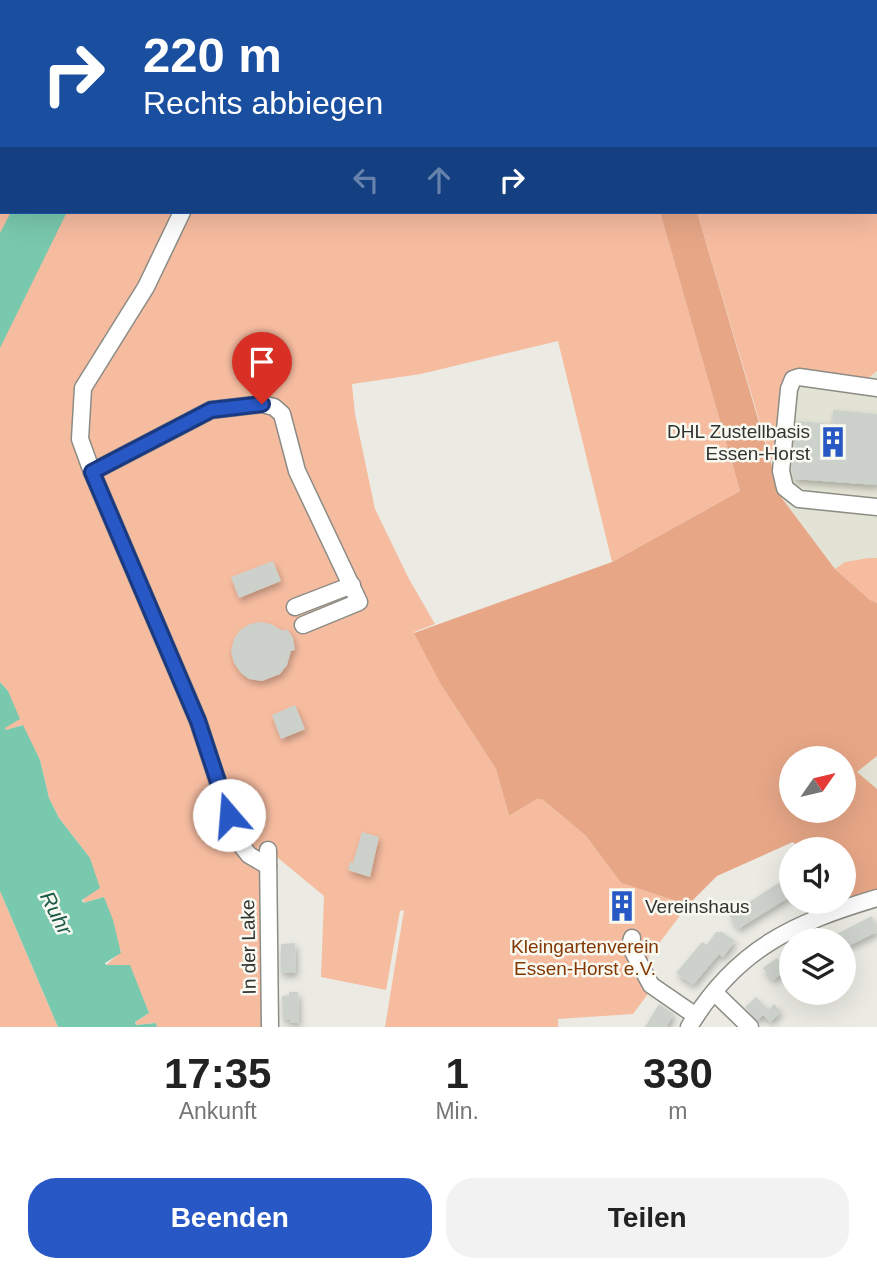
<!DOCTYPE html>
<html lang="de">
<style>
body{margin:0;font-family:Helvetica,sans-serif;background:#f2f2f2;color:#222;height:100vh;display:flex;flex-direction:column;font-size:26px;white-space:nowrap}
*{box-sizing:border-box;margin:0}
p{font-size:23px;color:#767676}
.icon{flex:none;width:38px;height:38px;fill:none;stroke:currentColor;stroke-width:2;stroke-linecap:round;stroke-linejoin:round}
.map{position:relative;height:1027px;overflow:hidden}
.sheet{display:flex;flex-direction:column;background:#fff;flex:1}
.sheet>*{flex:none}
.hud{position:absolute;left:0px;top:0px;width:878px;height:214px;box-shadow:0 7px 28px #0002;background:#1a4fa0;color:#fff;overflow:hidden}
.needle{width:46px;rotate:56deg}
.fabs{position:absolute;left:779px;top:746px;display:grid;gap:14px}
.fabs a{display:grid;place-items:center;width:77px;height:77px;border-radius:50%;background:#fff;box-shadow:0 7px 28px #0002;font-size:35px}
.pin{position:absolute;display:grid;place-items:center;width:60px;height:60px;color:#fff;margin:-72px -30px;border-radius:50% 50% 50% 0;rotate:-45deg;box-shadow:0 0 7px #0007}
.pin .icon{rotate:45deg}
.me{position:absolute;width:77px;margin:-38px;rotate:342deg;stroke-linejoin:round;filter:drop-shadow(0 0 5px #0008)}
.turn{display:flex;align-items:center;gap:24px;height:147px;padding:0 28px;font-size:32px}
.turn .icon{width:91px;height:91px;stroke-width:2.5}
.turn b{display:block;font-size:49px;line-height:60px}
.lanes{display:flex;align-items:center;height:66px;padding:0 28px;background:#0003;justify-content:center;gap:35px;direction:ltr}
.lanes .off{opacity:.35}
.eta{display:flex;justify-content:space-evenly;align-items:center;height:119px;text-align:center}
.eta b{font-size:42px;font-weight:700;line-height:49px}
.cta{display:flex;gap:14px;margin-top:auto;padding:14px 28px}
.cta a{flex:1;height:80px;border-radius:28px;background:#2858c6;color:#fff;font-size:28px;font-weight:700;line-height:80px;text-align:center}
.cta a+a{background:#f2f2f2;color:#222}
.map>svg:first-child{display:block}
.built{fill:#e2e3d4}
.green{fill:#f6bca0}
.forest{fill:#e7a787;fill-rule:evenodd}
.water{fill:#79c9ae}
.building{fill:#ccd1cb;filter:url(#shadow)}
.lines{fill:none;stroke-linecap:round;stroke-linejoin:round}
.minor-casing{stroke:#8c8c85;stroke-width:19}
.minor{stroke:#fff;stroke-width:16}
.route-casing{stroke:#1a3981;stroke-width:18}
.route{stroke:#2858c6;stroke-width:12}
.labels{text-anchor:middle;stroke-width:5;stroke-linejoin:round;paint-order:stroke}
.poi-label{font-size:19px;fill:#323330;stroke:#f8f9f1;text-anchor:end}
.park-label{font-size:19px;fill:#823703;stroke:#f8f9f1}
.street-label{font-size:19px;fill:#323330;stroke:#f8f9f1}
.water-label{font-size:21px;font-style:italic;fill:#1b5a48;stroke:#f8f9f1}
</style>
<div class="map">
<svg width="877" height="1027" viewBox="0 0 877 1027">
<defs>
<filter id="shadow"><feDropShadow dx="2" dy="4" stdDeviation="3.5" flood-color="#0004"/></filter>
</defs>
<rect width="100%" height="100%" fill="#ebebe4"/>
<g class="built">
<path d="M877,371V558H868L845,562L835,569L781,497L771,460L779,456L787,372L867,379Z"/>
<path d="M877,756V789L857,772Z"/>
</g>
<g class="green">
<path d="M39,0H600V2H43Z"/>
<path d="M0,34H2V212H660L740,491L612,562L558,341L421,374L352,384L355,414L375,509L409,579L435,624L414,632L440,683L496,769L509,816L537,799H542L586,836L621,883L688,905L645,962L656,983L633,1014L558,1019V1027H385L404,910L400,911L386,990L321,977L324,896L278,858L270,862L267,1027H157L156,1023L136,1025L135,1022L149,1013L141,994L106,965L121,952L104,897L83,903L90,858L59,818L49,798L40,760L22,725L6,731L5,728L8,691L0,682Z"/>
<path d="M877,79V371L867,379L787,372L779,456L771,460L697,212H877Z"/>
<path d="M868,558H877V603L870,600L835,569L845,562Z"/>
<path d="M0,891L58,1027H0Z"/>
</g>
<path class="forest" d="M660,212H697L781,497L835,569L870,600L877,603V756L857,772L877,789V897L844,901V849H799L793,842L717,876L688,905L621,883L586,836L542,799H537L509,816L496,769L440,683L414,633L612,562L740,491ZM791,758H844V810H791Z"/>
<g class="water">
<path d="M11,212H67L0,348V233Z"/>
<path d="M0,682L8,691L20,719L5,728L6,730L23,725L40,760L49,798L59,818L90,858L100,888L82,900L83,903L104,897L113,920L121,953L105,963L106,965H130L149,1013L135,1022L136,1025L156,1023L157,1027H58L0,891Z"/>
</g>
<g class="building">
<path d="M833,410L877,414V485L794,479L792,470L796,421L832,424Z"/>
<path d="M273,561L281,581L239,598L231,577Z"/>
<path d="M261,622L271,624L283,631L287,629L293,638L295,650L291,651L287,665L280,674L262,681L249,679L241,673L234,663L231,651L234,639L240,630L250,624Z"/>
<path d="M295,705L305,729L281,739L272,715Z"/>
<path d="M362,832L379,837L370,877L348,870L350,862L353,863Z"/>
<path d="M791,875V896L738,929L729,915Z"/>
<path d="M872,916L877,932L846,947L844,940H825Z"/>
<path d="M716,932H722L735,941L723,957L719,954L693,985L676,973L702,942L707,945Z"/>
<path d="M295,943L296,973H281V944Z"/>
<path d="M777,958L787,970L773,980L763,968Z"/>
<path d="M289,992H298L299,1023H290V1019L283,1020L282,996L289,995Z"/>
<path d="M756,997L768,1010L774,1004L781,1012L770,1022L763,1015L757,1020L745,1007Z"/>
<path d="M659,1004L674,1014L666,1027H645Z"/>
</g>
<g class="lines">
<defs>
<g id="minor">
<path d="M871,0L872,2"/>
<path d="M321,2L322,0"/>
<path d="M182,212L146,287L83,388L80,439L92,472L211,410L262,404L274,407L282,414L297,471L359,602L303,625"/>
<path d="M877,388L799,377L793,379L789,389L781,471L785,488L799,499L877,507"/>
<path d="M92,472L198,721L237,840L249,855L268,866"/>
<path d="M295,607L352,585"/>
<path d="M268,850L270,1027"/>
<path d="M632,938L630,946L651,985L696,1016"/>
<path d="M714,992L750,1027"/>
<path d="M689,1027C736,949 793,923 877,898"/>
</g>
</defs>
<use href="#minor" class="minor-casing"/>
<use href="#minor" class="minor"/>
</g>
<g class="lines">
<defs>
<path id="route" d="M229,815L198,721L92,472L211,410L262,404"/>
</defs>
<use href="#route" class="route-casing"/>
<use href="#route" class="route"/>
</g>
<defs>
<symbol id="building-bare" viewBox="-9 -9 18 18"><path d="M-4-6H4V6H1V3H-1V6H-4ZM-2.5-4.3h1.7v1.8h-1.7ZM.8-4.3h1.7v1.8H.8ZM-2.5-1h1.7V.8h-1.7ZM.8-1h1.7V.8H.8Z" fill="#2858c6" stroke="#f8f9f1" stroke-width="2.5" paint-order="stroke"/></symbol>
</defs>
<g fill-rule="evenodd">
<use href="#building-bare" x="811" y="420" width="44" height="44"/>
<use href="#building-bare" x="600" y="884" width="44" height="44"/>
</g>
<g class="labels">
<g class="poi-label">
<text x="810" y="438">DHL Zustellbasis<tspan x="810" dy="22">Essen-Horst</tspan></text>
<text x="645" y="913" text-anchor="start">Vereinshaus</text>
</g>
<g class="park-label">
<text x="585" y="953">Kleingartenverein<tspan x="585" dy="22">Essen-Horst e.V.</tspan></text>
</g>
<g class="street-label">
<text transform="translate(248 947) rotate(-91)" y="7">In der Lake</text>
</g>
<g class="water-label">
<text transform="translate(56 913) rotate(63)" y="7">Ruhr</text>
</g>
</g>
</svg>
<div class="fabs">
<a><svg class="needle" viewBox="-14 -14 28 28"><path d="M0-13l5 13h-10z" fill="#e53935"/><path d="M0 13l5-13h-10z" fill="#767676"/></svg></a>
<a><svg class="icon" aria-label="sound" viewBox="0 0 24 24"><path d="M4 9h4l5-4v14l-5-4H4zM17 9q2 3 0 6"/></svg></a>
<a><svg class="icon" aria-label="layers" viewBox="0 0 24 24"><path d="M12 4l9 5-9 5-9-5zM3 14l9 5 9-5"/></svg></a>
</div>
<div class="pin" style="left:262px;top:404px;background:#d93025"><svg class="icon" aria-label="arrive" viewBox="0 0 24 24"><path d="M6 21V4h12l-3 4 3 4H6"/></svg></div>
<svg class="me" style="left:229px;top:815px" viewBox="-20 -20 40 40"><circle r="19" fill="#fff"/><path d="M0-13L10 11 0 6-10 11z" fill="#2858c6"/></svg>
<div class="hud">
<div class="turn"><svg class="icon" aria-label="right" viewBox="0 0 24 24"><path d="M7 20v-9h11M14 6l5 5-5 5"/></svg><div><b>220 m</b>Rechts abbiegen</div></div>
<div class="lanes"><svg class="icon off" aria-label="left" viewBox="0 0 24 24"><path d="M17 20v-9H6M10 6l-5 5 5 5"/></svg><svg class="icon off" aria-label="ahead" viewBox="0 0 24 24"><path d="M12 20V5M6 11l6-6 6 6"/></svg><svg class="icon" aria-label="right" viewBox="0 0 24 24"><path d="M7 20v-9h11M14 6l5 5-5 5"/></svg></div>
</div>
</div>
<section class="sheet">
<div class="eta">
<div><b>17:35</b><p>Ankunft</p></div>
<div><b>1</b><p>Min.</p></div>
<div><b>330</b><p>m</p></div>
</div>
<div class="cta"><a>Beenden</a><a>Teilen</a></div>
</section>
